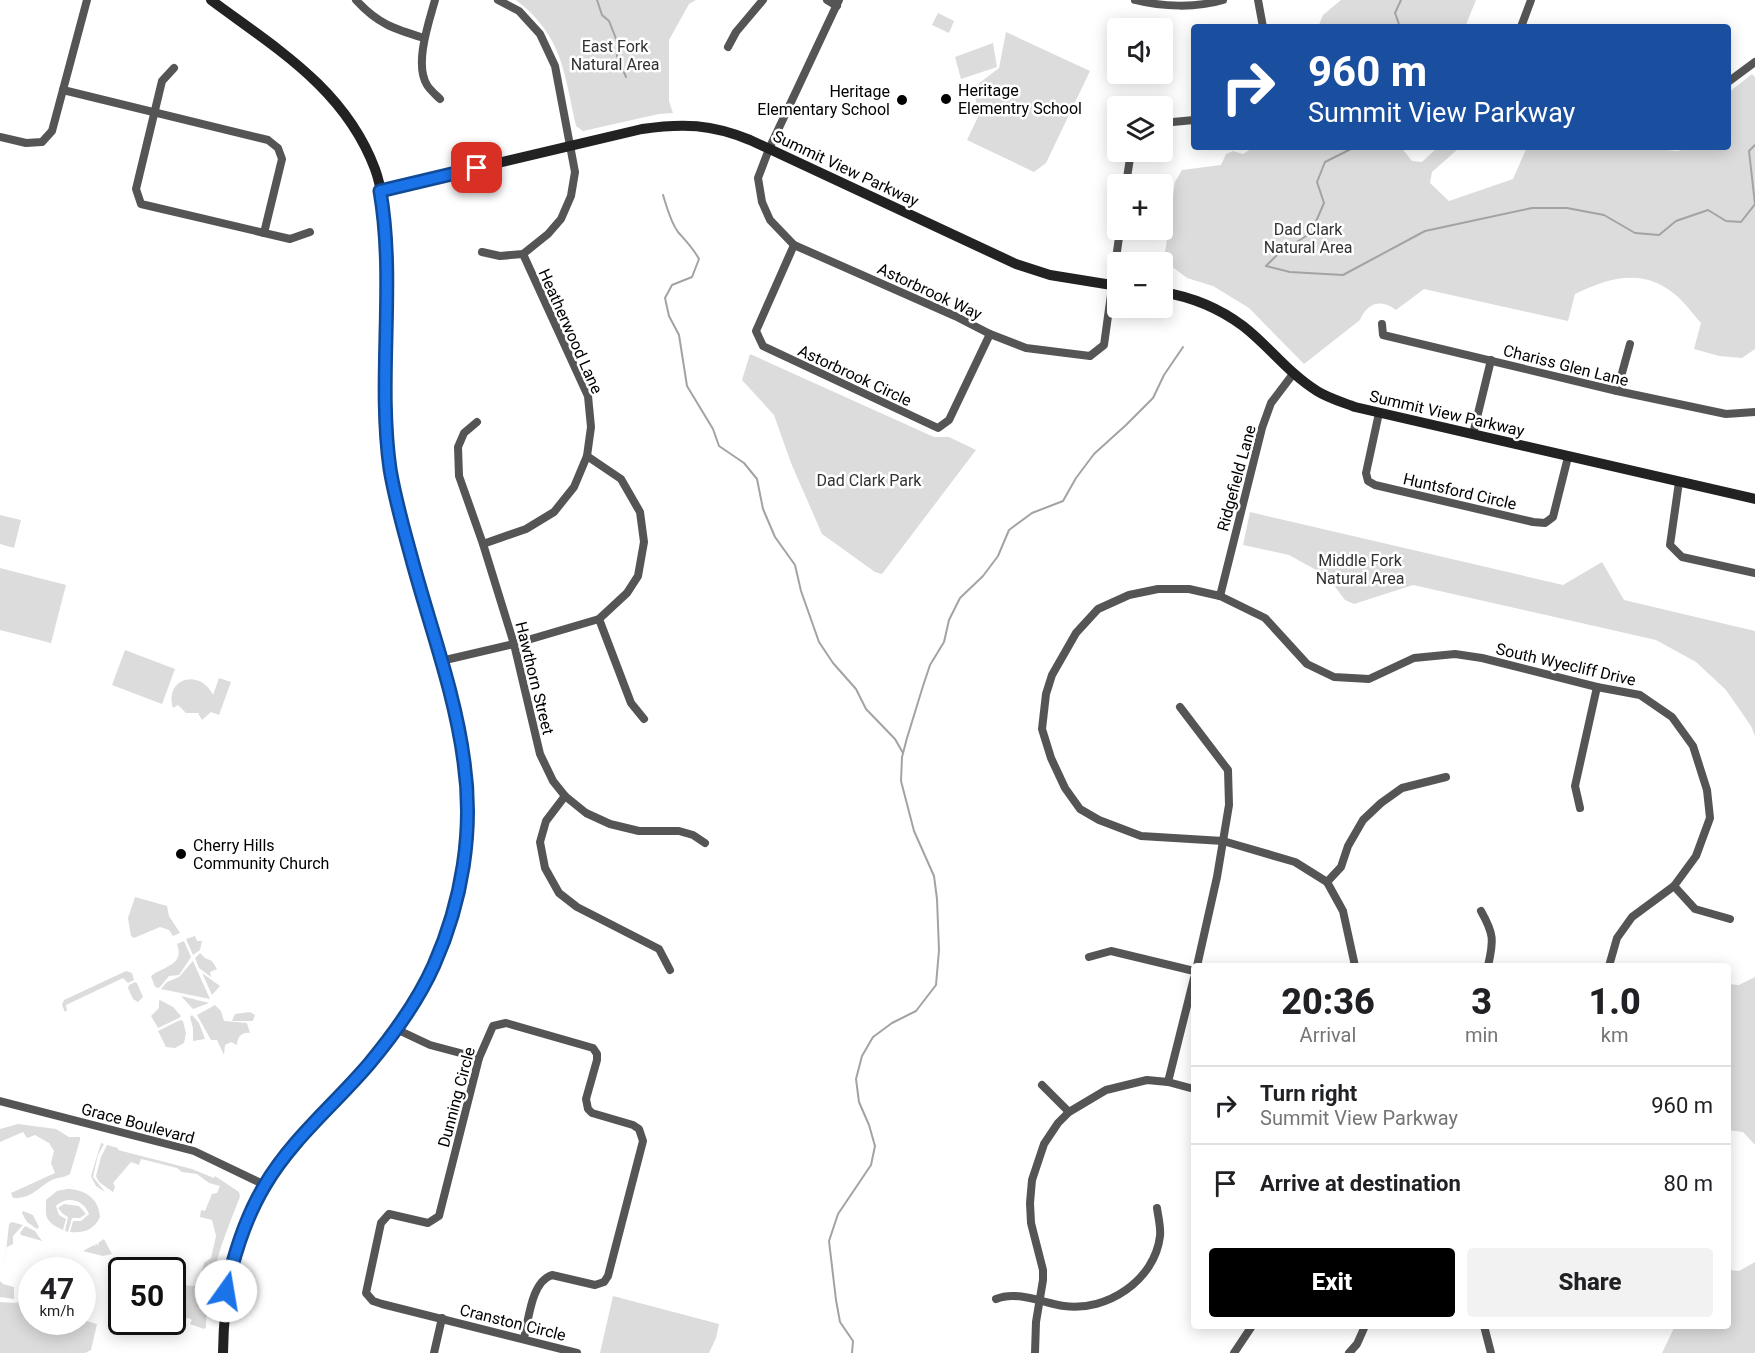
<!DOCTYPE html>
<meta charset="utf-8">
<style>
body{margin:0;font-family:Roboto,sans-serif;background:#f2f2f2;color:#202124;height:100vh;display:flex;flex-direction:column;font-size:22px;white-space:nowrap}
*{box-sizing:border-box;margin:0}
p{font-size:20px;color:#757577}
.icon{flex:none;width:33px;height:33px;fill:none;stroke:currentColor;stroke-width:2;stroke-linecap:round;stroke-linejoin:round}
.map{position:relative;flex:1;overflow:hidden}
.sheet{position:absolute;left:1191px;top:963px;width:540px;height:366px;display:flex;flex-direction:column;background:#fff;border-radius:6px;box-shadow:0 3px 15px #0003}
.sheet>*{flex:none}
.top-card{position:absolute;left:1191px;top:24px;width:540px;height:126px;border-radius:6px;box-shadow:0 3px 15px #0003;background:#1a4fa0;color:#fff;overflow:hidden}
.fabs{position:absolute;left:1107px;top:18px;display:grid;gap:12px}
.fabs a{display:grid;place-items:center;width:66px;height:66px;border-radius:6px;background:#fff;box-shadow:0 3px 15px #0003;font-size:30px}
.speed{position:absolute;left:18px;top:1257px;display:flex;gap:12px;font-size:30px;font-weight:700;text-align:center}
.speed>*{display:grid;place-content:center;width:78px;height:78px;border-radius:50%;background:#fff;box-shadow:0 3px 15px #0003;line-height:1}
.speed small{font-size:15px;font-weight:400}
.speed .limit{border:3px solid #111;border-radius:9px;background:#fff;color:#111}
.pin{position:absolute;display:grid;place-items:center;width:51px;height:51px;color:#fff;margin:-26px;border-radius:12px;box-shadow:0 3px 9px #0006}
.me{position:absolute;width:66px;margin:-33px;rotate:13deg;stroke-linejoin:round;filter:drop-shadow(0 0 4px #0008)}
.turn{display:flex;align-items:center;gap:21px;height:126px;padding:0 18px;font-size:27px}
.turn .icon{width:78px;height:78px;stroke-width:2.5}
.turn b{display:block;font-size:42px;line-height:51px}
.eta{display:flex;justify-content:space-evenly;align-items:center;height:102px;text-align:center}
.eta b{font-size:36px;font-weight:800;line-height:42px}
.action{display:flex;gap:12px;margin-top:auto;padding:12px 18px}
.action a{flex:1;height:69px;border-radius:6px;background:#000;color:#fff;font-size:24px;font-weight:800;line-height:69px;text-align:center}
.action a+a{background:#f2f2f2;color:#202124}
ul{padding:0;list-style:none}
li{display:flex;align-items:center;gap:18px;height:78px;padding:0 18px;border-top:2px solid #e0e0e0}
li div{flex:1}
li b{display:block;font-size:22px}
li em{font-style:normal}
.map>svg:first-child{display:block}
.green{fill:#dcdcdc}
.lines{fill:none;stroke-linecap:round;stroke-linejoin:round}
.stream{stroke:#a3a3a3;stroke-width:2}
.street{stroke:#555;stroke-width:8}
.secondary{stroke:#222;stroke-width:10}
.route-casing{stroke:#114b97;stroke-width:15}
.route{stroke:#1a73e8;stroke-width:10}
.poi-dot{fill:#000;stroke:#fff;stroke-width:2}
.labels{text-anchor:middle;stroke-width:5;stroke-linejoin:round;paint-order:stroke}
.park-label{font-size:16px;fill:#333;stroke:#fff}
.poi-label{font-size:16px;fill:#000;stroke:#fff;text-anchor:start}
.street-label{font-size:16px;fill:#000;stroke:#fff}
</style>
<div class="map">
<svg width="1755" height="1353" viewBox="0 0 1755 1353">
<rect width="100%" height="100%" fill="#fff"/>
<g class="green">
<path d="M516,0H696L689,4L669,40V101L673,113L659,114L583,131L576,126C564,73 563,36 516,0Z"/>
<path d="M1341,0H1476L1465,27H1318L1323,15Z"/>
<path d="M938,13L954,21L949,33L932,25Z"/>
<path d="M1006,32L1090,71L1046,163L1034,172L967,140L978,117L974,87L999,68Z"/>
<path d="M993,43L997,67L961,79L955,57Z"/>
<path d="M1752,74L1755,77V349L1742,358L1719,356L1694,349L1701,323C1692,313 1683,300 1672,292C1641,268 1607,278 1575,294L1568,321L1424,289L1396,310C1381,298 1367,303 1360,320L1304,364L1249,308L1213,286L1187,278L1174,268L1163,267L1175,182L1182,170L1221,165L1226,154L1233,151L1243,154L1254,147H1401L1412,161L1422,162L1438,147H1457L1458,149L1432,172L1430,183L1449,201L1513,179L1527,147H1630L1677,151L1698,147H1728V93Z"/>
<path d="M750,354L934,437H949L976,450L882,574L875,572L822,534L791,463L774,415L742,380Z"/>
<path d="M1250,512L1563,585L1602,562L1624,600L1755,631V736L1751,726L1726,690L1696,662L1656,640L1413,585L1354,604L1345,600L1327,576L1289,555L1243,545Z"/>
<path d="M0,515L21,520L14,548L0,544Z"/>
<path d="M0,568L66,585L51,643L0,630Z"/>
<path d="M125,650L175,669L162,704L112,685Z"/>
<path d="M219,678L231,682L219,715L211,712L202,720L198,713H186L178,705L173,708C164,678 200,668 213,695Z"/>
<path d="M135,897L167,906L169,916L180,933L173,936L169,930L160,927L134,938L131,936L128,918Z"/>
<path d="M195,936L197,941H202L200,950L193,955L186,939Z"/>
<path d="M184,941L191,957L179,975L169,976L159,988L155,987L151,976C164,966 185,965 177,944Z"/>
<path d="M200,953L205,958L212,961L217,969L210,972L211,977L199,968L195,958Z"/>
<path d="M193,961L210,999L161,989L167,982L179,977Z"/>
<path d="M126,971L132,973L134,980L128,983L123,978L66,1005L67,1010L65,1012L62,1005L64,1000Z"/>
<path d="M202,973L220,986L212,995Z"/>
<path d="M1755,977V1145L1743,1132L1728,1130V984L1739,985Z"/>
<path d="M135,982L137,983L143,997L138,1002L133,999L128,988L129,985Z"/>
<path d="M181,996L209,1003L193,1009Z"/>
<path d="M160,1000L173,1007L181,1016L179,1018L158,1028L151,1016L159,1008V1001Z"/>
<path d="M215,1005L221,1011L224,1021L247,1023L250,1033C242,1032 237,1037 237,1045L231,1042L225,1045L224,1055L217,1040H211L197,1015Z"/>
<path d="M250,1012L255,1015L253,1021H232L235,1014Z"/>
<path d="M192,1015L199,1023L205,1039L193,1041V1028L190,1017Z"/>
<path d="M180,1020L183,1021L186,1033L184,1043L175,1048L166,1047L158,1031Z"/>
<path d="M18,1124L56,1129L69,1137H80V1140L70,1174C64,1178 58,1177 52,1180C38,1187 32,1199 13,1198L11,1193L55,1173L51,1163L54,1151L49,1143L35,1135L27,1138L23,1132L0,1142V1129Z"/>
<path d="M101,1143L104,1144L98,1155L93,1177L105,1192L96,1186L91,1176Z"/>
<path d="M107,1145L118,1148V1150L192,1169L214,1178L215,1176L239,1192L240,1197C223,1239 207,1280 206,1327L204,1329L190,1324L192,1320L189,1318L182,1319L177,1325L171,1322C179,1312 185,1300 175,1287L177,1285L198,1286L204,1263L211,1258L216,1236L212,1220L200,1217L201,1210L205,1211L212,1194L217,1193L220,1186L209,1183L197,1174L182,1172L177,1168L141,1159L139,1165L131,1162L113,1183L115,1187L113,1192L99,1182L96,1176L101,1157Z"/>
<path d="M67,1189C84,1189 99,1198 100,1217C94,1230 84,1233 70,1232L73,1221H81L89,1214C84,1200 67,1195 56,1206L59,1215L66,1219L63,1230C43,1221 46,1215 46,1200L57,1191Z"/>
<path d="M64,1204L79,1206L86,1214L80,1218H72L68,1232L65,1231L68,1217L63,1214L58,1208Z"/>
<path d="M23,1211L33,1215L39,1227L37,1229L27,1222L22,1213Z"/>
<path d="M12,1222L23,1225L13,1236V1244L7,1247L0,1276L6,1252L9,1224Z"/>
<path d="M25,1226L35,1231L42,1241L21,1235L20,1233Z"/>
<path d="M104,1239L112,1254L103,1256L83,1251L94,1245L96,1247L95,1244H97L99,1246L98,1243Z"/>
<path d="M1755,1262V1353H1662L1675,1326H1728V1270L1739,1271Z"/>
<path d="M0,1281L3,1284L14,1287V1299L0,1297Z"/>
<path d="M613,1296L719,1324L716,1338L709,1353H600Z"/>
<path d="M31,1300L32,1322H82L83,1320L97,1324L91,1350L85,1353H0V1302L14,1303Z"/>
</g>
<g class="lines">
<g class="stream">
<path d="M597,0L602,15L609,21L617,41V56L626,77"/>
<path d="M1400,27L1395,13L1401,0"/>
<path d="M663,195C667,207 670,221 678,232C686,241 693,248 699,259L692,277L672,285L665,298L669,316L679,335L687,386L713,429L719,446L744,463L757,479L763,509L775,537L795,565L801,591L819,642L833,663L856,689L866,709L895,739L903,753"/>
<path d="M1266,266L1290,272L1343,275L1425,231L1532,208H1567L1604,215L1635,233L1659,235L1676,221L1708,210L1726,221L1741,222L1755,204L1749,151L1755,145"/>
<path d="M1266,266L1279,253L1311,233L1324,203L1317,182L1325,162L1355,147"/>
<path d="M852,1353L853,1341L840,1322L836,1300L829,1241L838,1214L871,1165L875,1146L869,1125L859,1102L856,1079L862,1056L873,1037L892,1023L916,1011L936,985L939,950L937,899L934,876L914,831L901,781L902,757L907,738L923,686L930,665L944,642L949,620L960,598L983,576L998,556L1009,530L1032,513L1063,501L1076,478L1094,454L1126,425L1153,398L1164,375L1183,347"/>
</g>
<g class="street">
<path d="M356,0C378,24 394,29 424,38"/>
<path d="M435,0C429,22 414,64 427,85C430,90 436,95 440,99"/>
<path d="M827,0L837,6"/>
<path d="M839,0L769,149L758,178L762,202L770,220L794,245L955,316L990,334L1026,348L1090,356L1104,345L1120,230"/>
<path d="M1135,0C1162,7 1197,8 1223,0"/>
<path d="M1258,0L1263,27"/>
<path d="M1521,27L1531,0"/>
<path d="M728,47L736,32L763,0"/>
<path d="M174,68L162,81L136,189L141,204L290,239L310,232"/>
<path d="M1728,82L1755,62"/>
<path d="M63,90L268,140L278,148L282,159L264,233"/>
<path d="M1162,123L1194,120"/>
<path d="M0,137L26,143L42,142L52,131L87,0"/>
<path d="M1126,184L1131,152"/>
<path d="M794,245L756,331L763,346L938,428L949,420L990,334"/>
<path d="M482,252L500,256L523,254L548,234L561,219L571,196L575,172L555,66L540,34L519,11L498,0"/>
<path d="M1382,324L1383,335L1617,391L1726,414L1755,412"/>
<path d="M1617,391L1630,344"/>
<path d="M1379,413L1366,473L1368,481L1375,485L1533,522L1545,523L1553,517L1568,457"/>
<path d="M477,422L464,433L458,447L459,476L483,544L514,644L540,754L553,781L565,796L586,813L610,824L639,831H679L693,835L705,843"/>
<path d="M1473,434L1491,360"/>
<path d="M1679,482L1670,545L1682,557L1755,573"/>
<path d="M483,544L526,529L554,512L574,487L587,456L591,427L588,396L523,254"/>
<path d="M1220,596L1262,428L1271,403L1293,374"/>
<path d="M599,619L631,703L644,719"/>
<path d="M441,661L514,644L599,619L627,593L638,576L644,542L640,512L621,479L587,456"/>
<path d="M1180,707L1228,770L1229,805L1217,877L1197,966"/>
<path d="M565,796L546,821L540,842L545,868L559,893L577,907L659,949L670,970"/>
<path d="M1580,808L1575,786L1597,687"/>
<path d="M1327,882L1341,867L1348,846L1363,820L1381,803L1402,788L1446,777"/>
<path d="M1674,886L1695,909L1730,919"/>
<path d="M1481,911C1494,934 1494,940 1488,966"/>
<path d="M1089,957L1111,951L1194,971"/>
<path d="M1355,966L1343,911L1327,882L1295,862L1223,841L1141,836L1099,820L1080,809L1065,788L1051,758L1042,729L1046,694L1052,675L1076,633L1098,609L1129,595L1158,589H1189L1220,596L1265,618L1307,664L1334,677L1369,679L1414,658L1455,654L1482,658L1597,687L1640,695L1672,717L1693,746L1707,790L1710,818L1696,856L1674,886L1632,917L1617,938L1609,966"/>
<path d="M396,1029L430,1045L479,1058"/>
<path d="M1168,1082L1194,978"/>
<path d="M1042,1085L1069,1112"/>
<path d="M0,1101L194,1151L265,1185"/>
<path d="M996,1299C1017,1290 1043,1303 1064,1306C1107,1312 1155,1280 1160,1236C1161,1227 1158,1216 1157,1208"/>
<path d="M1484,1326L1491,1353"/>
<path d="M524,1338C529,1319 531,1282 552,1275L595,1285L604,1282L608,1276L643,1141L639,1129L633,1125L592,1113L588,1109L586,1099L597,1060V1054L593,1048L506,1023L493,1026L479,1058L439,1216L428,1223L389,1214L381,1223L366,1293L373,1301L382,1304L577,1353"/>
<path d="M434,1353L442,1318"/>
<path d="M1035,1353L1036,1322L1043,1280V1270L1031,1223L1030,1203L1032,1180L1044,1144L1058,1123L1069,1112L1106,1090L1147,1080L1168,1082L1194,1089"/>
<path d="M1234,1353L1252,1326"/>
<path d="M1349,1353L1357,1344L1365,1326"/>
</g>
<g class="secondary">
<path d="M211,0C277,49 345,89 375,169C383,191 384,215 386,237V415L391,471L396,500L458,728C462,752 466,776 467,800C471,871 449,949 411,1008C398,1027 384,1046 370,1063C342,1097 308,1126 281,1161C237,1220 224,1281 223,1353"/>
<path d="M380,191L642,129C683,123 711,124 750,140L1016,264L1050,275L1118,286"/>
<path d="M1162,292C1192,297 1219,308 1243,326C1269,346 1288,373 1317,391C1328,398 1342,402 1355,407L1755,499"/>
</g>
</g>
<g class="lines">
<defs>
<path id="route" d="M226,1291C234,1254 245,1218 265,1185C292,1139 335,1104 369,1064C394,1034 418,1001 434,965C462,902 474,831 464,762C455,692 429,624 411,556C403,527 395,499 390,469C377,377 396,283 380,191L477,168"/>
</defs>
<use href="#route" class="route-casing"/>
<use href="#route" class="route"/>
</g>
<g class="poi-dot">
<circle cx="946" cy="99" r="6"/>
<circle cx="902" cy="100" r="6"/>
<circle cx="181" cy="854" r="6"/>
</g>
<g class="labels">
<g class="park-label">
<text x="615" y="52">East Fork<tspan x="615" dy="18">Natural Area</tspan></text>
<text x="1308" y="235">Dad Clark<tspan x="1308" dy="18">Natural Area</tspan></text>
<text x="869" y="486">Dad Clark Park</text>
<text x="1360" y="566">Middle Fork<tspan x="1360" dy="18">Natural Area</tspan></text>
</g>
<g class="poi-label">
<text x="958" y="96">Heritage<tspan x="958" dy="18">Elementry School</tspan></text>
<text x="890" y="97" text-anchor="end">Heritage<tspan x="890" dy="18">Elementary School</tspan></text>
<text x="193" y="851">Cherry Hills<tspan x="193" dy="18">Community Church</tspan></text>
</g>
<g class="street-label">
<text transform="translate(846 168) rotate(25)" y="6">Summit View Parkway</text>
<text transform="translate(930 291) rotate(25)" y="6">Astorbrook Way</text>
<text transform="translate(571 331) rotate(66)" y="6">Heatherwood Lane</text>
<text transform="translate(1566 365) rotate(14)" y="6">Chariss Glen Lane</text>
<text transform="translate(855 375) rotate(25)" y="6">Astorbrook Circle</text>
<text transform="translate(1447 413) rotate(13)" y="6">Summit View Parkway</text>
<text transform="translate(1236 478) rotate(-75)" y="6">Ridgefield Lane</text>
<text transform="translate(1460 491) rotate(13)" y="6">Huntsford Circle</text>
<text transform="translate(1566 664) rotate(13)" y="6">South Wyecliff Drive</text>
<text transform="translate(535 678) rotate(76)" y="6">Hawthorn Street</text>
<text transform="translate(456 1097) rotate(-75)" y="6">Dunning Circle</text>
<text transform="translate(138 1123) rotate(15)" y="6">Grace Boulevard</text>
<text transform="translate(513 1322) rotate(14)" y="6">Cranston Circle</text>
</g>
</g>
</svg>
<div class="fabs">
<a><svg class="icon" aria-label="sound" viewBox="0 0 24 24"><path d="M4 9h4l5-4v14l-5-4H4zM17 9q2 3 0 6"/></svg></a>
<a><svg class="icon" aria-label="layers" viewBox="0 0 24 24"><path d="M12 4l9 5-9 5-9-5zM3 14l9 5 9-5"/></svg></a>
<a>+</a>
<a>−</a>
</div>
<div class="speed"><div>47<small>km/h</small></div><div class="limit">50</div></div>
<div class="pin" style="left:477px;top:168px;background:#d93025"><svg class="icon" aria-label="arrive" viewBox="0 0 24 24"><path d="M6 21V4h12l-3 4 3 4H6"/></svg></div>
<svg class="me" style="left:226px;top:1291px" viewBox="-20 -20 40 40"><circle r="19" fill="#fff"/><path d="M0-13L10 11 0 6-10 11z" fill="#1a73e8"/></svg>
<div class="top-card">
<div class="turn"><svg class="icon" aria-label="right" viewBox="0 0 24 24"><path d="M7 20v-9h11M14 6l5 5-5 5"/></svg><div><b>960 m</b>Summit View Parkway</div></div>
</div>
<section class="sheet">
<div class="eta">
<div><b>20:36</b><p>Arrival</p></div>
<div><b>3</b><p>min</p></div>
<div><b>1.0</b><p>km</p></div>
</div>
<ul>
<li><svg class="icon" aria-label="right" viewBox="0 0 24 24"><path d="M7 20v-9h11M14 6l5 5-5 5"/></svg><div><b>Turn right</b><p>Summit View Parkway</p></div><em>960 m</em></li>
<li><svg class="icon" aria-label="arrive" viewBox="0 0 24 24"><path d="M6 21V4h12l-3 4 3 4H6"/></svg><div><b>Arrive at destination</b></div><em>80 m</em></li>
</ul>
<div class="action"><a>Exit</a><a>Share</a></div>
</section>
</div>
